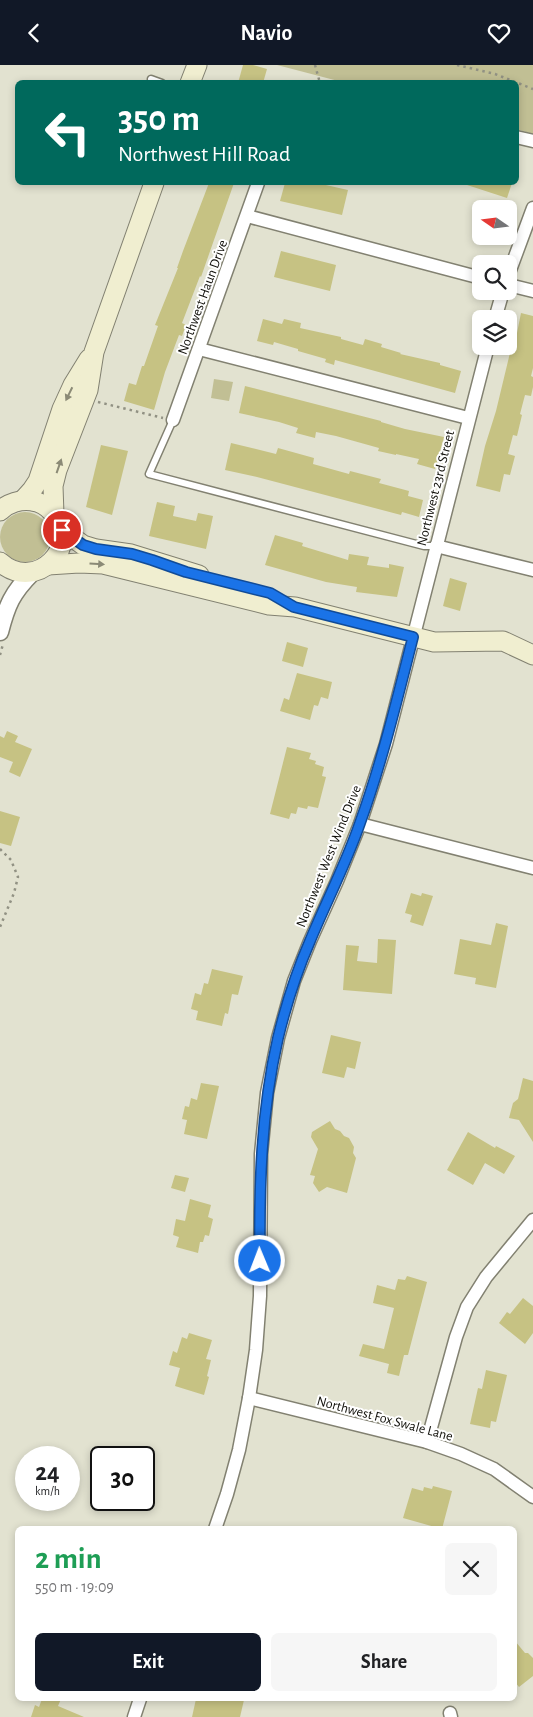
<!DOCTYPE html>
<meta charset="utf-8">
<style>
body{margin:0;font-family:"Alegreya Sans",sans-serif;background:#f6f6f6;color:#202124;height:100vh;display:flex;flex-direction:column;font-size:19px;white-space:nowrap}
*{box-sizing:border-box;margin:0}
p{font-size:16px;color:#757577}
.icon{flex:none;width:28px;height:28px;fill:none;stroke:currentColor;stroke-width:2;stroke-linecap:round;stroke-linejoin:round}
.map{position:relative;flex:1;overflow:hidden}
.side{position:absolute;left:15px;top:1461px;width:502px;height:175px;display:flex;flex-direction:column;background:#fff;border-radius:8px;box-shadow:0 2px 8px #0003}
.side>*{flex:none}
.guide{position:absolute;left:15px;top:15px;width:504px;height:105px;border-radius:8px;box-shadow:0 2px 8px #0003;background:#00695c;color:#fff;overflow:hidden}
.needle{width:32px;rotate:284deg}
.buttons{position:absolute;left:472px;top:135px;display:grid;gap:10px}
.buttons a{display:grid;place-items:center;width:45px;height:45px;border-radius:8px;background:#fff;box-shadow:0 2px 8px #0003;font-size:25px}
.speed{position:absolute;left:15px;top:1381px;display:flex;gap:10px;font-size:25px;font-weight:700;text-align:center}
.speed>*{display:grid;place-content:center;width:65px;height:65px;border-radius:50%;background:#fff;box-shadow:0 2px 8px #0003;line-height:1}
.speed small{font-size:12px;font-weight:400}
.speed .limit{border:2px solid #111;border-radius:8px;background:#fff;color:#111}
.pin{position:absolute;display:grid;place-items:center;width:42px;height:42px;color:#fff;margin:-21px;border:2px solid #fff;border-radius:50%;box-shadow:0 1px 5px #0007}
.me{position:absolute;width:55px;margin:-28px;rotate:359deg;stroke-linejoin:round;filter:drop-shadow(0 0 4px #0008)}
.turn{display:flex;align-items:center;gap:18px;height:105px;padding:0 20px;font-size:22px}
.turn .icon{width:65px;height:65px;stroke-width:2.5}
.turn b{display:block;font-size:35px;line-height:42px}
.round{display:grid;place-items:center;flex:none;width:52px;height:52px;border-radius:8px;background:#f6f6f6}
.head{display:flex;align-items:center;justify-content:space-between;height:85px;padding:0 20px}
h1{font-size:30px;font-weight:700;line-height:38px;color:#1e9e55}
.primary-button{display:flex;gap:10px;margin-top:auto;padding:10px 20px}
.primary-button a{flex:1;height:58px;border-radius:8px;background:#111827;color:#fff;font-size:20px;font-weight:700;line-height:58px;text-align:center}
.primary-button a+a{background:#f6f6f6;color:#202124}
header{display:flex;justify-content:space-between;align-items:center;height:65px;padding:0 20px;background:#111827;color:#fff;font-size:22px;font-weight:700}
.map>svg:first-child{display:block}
.green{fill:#c1bf94}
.building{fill:#c6c283}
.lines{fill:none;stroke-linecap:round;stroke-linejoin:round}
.service-casing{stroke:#828171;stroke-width:9}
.minor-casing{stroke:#828171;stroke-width:15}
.tertiary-casing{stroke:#828171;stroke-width:19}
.secondary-casing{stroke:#828171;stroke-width:21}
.path{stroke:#919183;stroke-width:2.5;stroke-dasharray:2.5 4;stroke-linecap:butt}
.service{stroke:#fff;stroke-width:6}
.minor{stroke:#fff;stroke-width:12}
.tertiary{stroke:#fff;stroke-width:16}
.secondary{stroke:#f0eed0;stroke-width:19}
.oneway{fill:#8b8a76}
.route-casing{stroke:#114b97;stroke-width:12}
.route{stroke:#1a73e8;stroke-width:9}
.labels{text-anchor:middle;stroke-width:4;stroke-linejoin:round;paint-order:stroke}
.street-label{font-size:14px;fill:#100f09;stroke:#fff}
</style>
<header><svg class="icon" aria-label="back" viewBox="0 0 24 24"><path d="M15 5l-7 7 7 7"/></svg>Navio<svg class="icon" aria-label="heart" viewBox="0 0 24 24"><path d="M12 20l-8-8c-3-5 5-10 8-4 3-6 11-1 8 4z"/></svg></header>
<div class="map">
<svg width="533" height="1652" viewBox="0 0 533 1652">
<rect width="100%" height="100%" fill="#e2e2d0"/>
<g class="green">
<path d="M277,0H533V69L516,64V18L342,17Z"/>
<path d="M214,314L233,317L229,336L211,333Z"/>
<circle cx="25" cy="472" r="25"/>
</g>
<g class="building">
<path d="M243,0H253L267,4L263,18H238Z"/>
<path d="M209,118H234L201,212L200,211L182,258L186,260L182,271L179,270L165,307L154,345L124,336L129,318L136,320L142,301H144L158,261L155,260L178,203H177L183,186Z"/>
<path d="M285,118H317L348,125L342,150L280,136Z"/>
<path d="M464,118H512L507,133L464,119Z"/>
<path d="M281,186L336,200L330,226L274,212Z"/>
<path d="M521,248L533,251V303L531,311L533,312V322L531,331L525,330L520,349L522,350L517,371L513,370L508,389L515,391L510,410L504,409L500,427L476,421L485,381L496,346L515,267L517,268Z"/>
<path d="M263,254L282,259L284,254L301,258L300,263L341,272V274L363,280L365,274L382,279L381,282L401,288L400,289L440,298V300L461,306L455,328L335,295L334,300L325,297L326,294L298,286V284L274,277L273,280L257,276Z"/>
<path d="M245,321L381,356V357L405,364L444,372L435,404L417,399L419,394L396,389V390L378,386L379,383L336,371L316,367L315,373L296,368L298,363L279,357L239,348Z"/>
<path d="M231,378L276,389L278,383L314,393L313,399L349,409L350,406L381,414L379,418L409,426L408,431L423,435L419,452L402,447L401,450L257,412L225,405Z"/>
<path d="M101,380L128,386L112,450L86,442Z"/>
<path d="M157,437L175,441L173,451L196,456L198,448L213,451L206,484L149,471Z"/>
<path d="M275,470L303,478L302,481L348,495L349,489L369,492L367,500L389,503V499L404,502L397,532L356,527L357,522L326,517L265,500Z"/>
<path d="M450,513L467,518L460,546L443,541Z"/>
<path d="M287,577L308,583L303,602L282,596Z"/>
<path d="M297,608L332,617L328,634L321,632L318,641L314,640L310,655L280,646L284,633L289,635Z"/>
<path d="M7,666L18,671L15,677L32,684L20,712L9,707L13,697L0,692V671L4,673Z"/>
<path d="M287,682L311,688L309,694L316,696L315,699L324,702L322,711L326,712L318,743L308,741L307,744L298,742L296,749L291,748L289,754L270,749Z"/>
<path d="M0,746L20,752L11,781L0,778Z"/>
<path d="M411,828L421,831L422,828L433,831L423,861L410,857L412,850L405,848Z"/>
<path d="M496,858L508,861L496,923L475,919L476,913L454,909L460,874L491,880Z"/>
<path d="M378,874L396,875L392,929L343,925L346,880L359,881L357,896L377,898Z"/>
<path d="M212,904L243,911L238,930L232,929L228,949L225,948L222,961L196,955L198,946L191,944L195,928L201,930L204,918L208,919Z"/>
<path d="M331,970L361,977L355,1004L347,1002L344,1013L322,1008Z"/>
<path d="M523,1013L533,1016V1077L519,1055L509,1053L513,1038L518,1034Z"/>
<path d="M201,1018L219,1021L207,1074L184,1069L187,1055L182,1054L185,1041L189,1042L191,1033L197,1035Z"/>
<path d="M330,1056L335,1064L340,1066L344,1071L349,1073L354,1082L353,1088L356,1093L347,1128L327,1122L319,1127L313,1118L315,1111L310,1110L318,1084L311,1072L312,1067Z"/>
<path d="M468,1067L495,1083L496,1081L515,1091L504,1109L485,1098L473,1120L447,1105Z"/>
<path d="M175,1110L189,1113L185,1127L171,1123Z"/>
<path d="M190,1134L211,1140L208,1152L213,1154L209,1171L205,1170L203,1177H200L198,1188L176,1182L179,1172L173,1170L176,1154L185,1156Z"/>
<path d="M407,1211L427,1217L408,1290H404L399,1311L387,1308L389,1299L359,1291L363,1279L384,1284L394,1243L373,1238L377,1220L395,1225L398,1214L405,1215Z"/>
<path d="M523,1233L533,1241V1268L525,1279L499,1258L507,1247L510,1249Z"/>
<path d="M189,1268L212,1275L206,1294L211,1295L207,1311L209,1312L204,1330L175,1321L180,1303L169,1300L173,1286L177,1288L182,1272L187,1274Z"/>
<path d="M486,1305L507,1310L496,1357L491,1356L490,1363L470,1359L478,1323L482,1324Z"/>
<path d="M433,1421L452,1426L442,1464L403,1453L412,1423L423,1426L424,1422L432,1424Z"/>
<path d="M515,1576L525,1588H528L533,1593V1611L519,1622L515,1617Z"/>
<path d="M42,1634H61L58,1641L84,1652H31L35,1640L39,1642Z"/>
<path d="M196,1634H238L244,1635L240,1652H192Z"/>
</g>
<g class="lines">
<defs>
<g id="service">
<path d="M151,14L162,18"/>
<path d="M173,355L149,409L424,481H436"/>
</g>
<g id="minor">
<path d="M516,72L533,76"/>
<path d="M247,151L481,213"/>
<path d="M509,208L533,143"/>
<path d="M509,220L533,226"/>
<path d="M495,254L503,226"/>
<path d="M199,284L468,353"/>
<path d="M173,355L258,118"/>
<path d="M436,481L533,505"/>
<path d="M360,759L533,803"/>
<path d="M249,1333L427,1377L461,1389L494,1404L533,1432"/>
<path d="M427,1377L456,1272L467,1242L486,1212L533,1155"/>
<path d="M215,1464L227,1429L239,1385L249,1333L256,1285L260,1231L261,1089L267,1028L278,973L294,916L310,876L337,816L360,759L386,679L488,281"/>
<path d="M450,1648L451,1652"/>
<path d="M134,1652L140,1634"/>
</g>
<path id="tertiary" d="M0,567C7,540 12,528 32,508"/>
<g id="secondary">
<path d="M190,18L197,0"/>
<path d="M23,435L32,425L38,416L62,344L73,320L89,294"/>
<path d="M0,446C8,438 21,434 32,436C40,437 47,441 52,447C84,480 36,529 0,497"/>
<path d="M54,449L53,421L57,405L88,325L94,287L154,118"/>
<path d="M62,465L83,480L96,484L131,489L199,510"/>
<path d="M48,500L79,498L103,499L269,540L295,542L434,577L503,576L533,590"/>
</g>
</defs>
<use href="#service" class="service-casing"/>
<use href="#minor" class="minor-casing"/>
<use href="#tertiary" class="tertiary-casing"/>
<use href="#secondary" class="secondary-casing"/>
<g class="path">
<path d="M315,0L320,18"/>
<path d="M457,0L495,9L533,24"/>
<path d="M98,337L163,353"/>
<path d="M0,590L3,579"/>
<path d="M0,784L11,795L18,812L14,828L0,862"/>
</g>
<use href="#service" class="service"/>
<use href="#minor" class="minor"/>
<use href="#tertiary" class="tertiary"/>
<use href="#secondary" class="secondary"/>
</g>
<defs><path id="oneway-solid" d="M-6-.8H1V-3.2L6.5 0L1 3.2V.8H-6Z" transform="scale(1.25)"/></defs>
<g class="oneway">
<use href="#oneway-solid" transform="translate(69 329) rotate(116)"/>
<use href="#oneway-solid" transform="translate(59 401) rotate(-71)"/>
<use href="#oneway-solid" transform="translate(97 499) rotate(4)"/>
</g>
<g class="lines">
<defs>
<path id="route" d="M62,465L83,480L96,484L132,489L152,495L186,507L270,528L294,542L413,572C397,635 382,697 360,758C346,799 326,837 310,876C296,908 286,940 278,973C261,1047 259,1121 260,1196"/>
</defs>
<use href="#route" class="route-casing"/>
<use href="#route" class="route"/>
</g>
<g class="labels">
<g class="street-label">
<text transform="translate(202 232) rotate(-70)" y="5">Northwest Haun Drive</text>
<text transform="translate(435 423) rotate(-76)" y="5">Northwest 23rd Street</text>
<text transform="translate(328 791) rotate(-68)" y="5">Northwest West Wind Drive</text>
<text transform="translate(385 1353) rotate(15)" y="5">Northwest Fox Swale Lane</text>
</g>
</g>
</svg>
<div class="buttons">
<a><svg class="needle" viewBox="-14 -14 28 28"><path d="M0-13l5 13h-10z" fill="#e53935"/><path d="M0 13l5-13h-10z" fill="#757577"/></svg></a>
<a><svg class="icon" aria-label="search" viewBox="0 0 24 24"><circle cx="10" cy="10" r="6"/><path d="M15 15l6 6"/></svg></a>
<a><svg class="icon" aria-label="layers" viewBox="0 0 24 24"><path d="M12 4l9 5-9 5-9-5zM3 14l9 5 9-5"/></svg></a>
</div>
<div class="speed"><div>24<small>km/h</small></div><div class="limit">30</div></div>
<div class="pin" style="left:62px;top:465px;background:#d93025"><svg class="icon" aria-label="arrive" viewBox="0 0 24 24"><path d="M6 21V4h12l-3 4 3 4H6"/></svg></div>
<svg class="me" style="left:260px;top:1196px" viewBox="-20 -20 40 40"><circle r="17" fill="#1a73e8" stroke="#fff" stroke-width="3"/><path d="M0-11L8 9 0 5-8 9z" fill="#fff"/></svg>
<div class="guide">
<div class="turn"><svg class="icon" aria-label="left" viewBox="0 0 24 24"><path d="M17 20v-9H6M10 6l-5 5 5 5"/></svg><div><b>350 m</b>Northwest Hill Road</div></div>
</div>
<section class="side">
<div class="head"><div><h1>2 min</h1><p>550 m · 19:09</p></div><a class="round"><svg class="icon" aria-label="close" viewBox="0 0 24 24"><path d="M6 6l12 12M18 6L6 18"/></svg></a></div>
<div class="primary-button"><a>Exit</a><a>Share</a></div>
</section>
</div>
